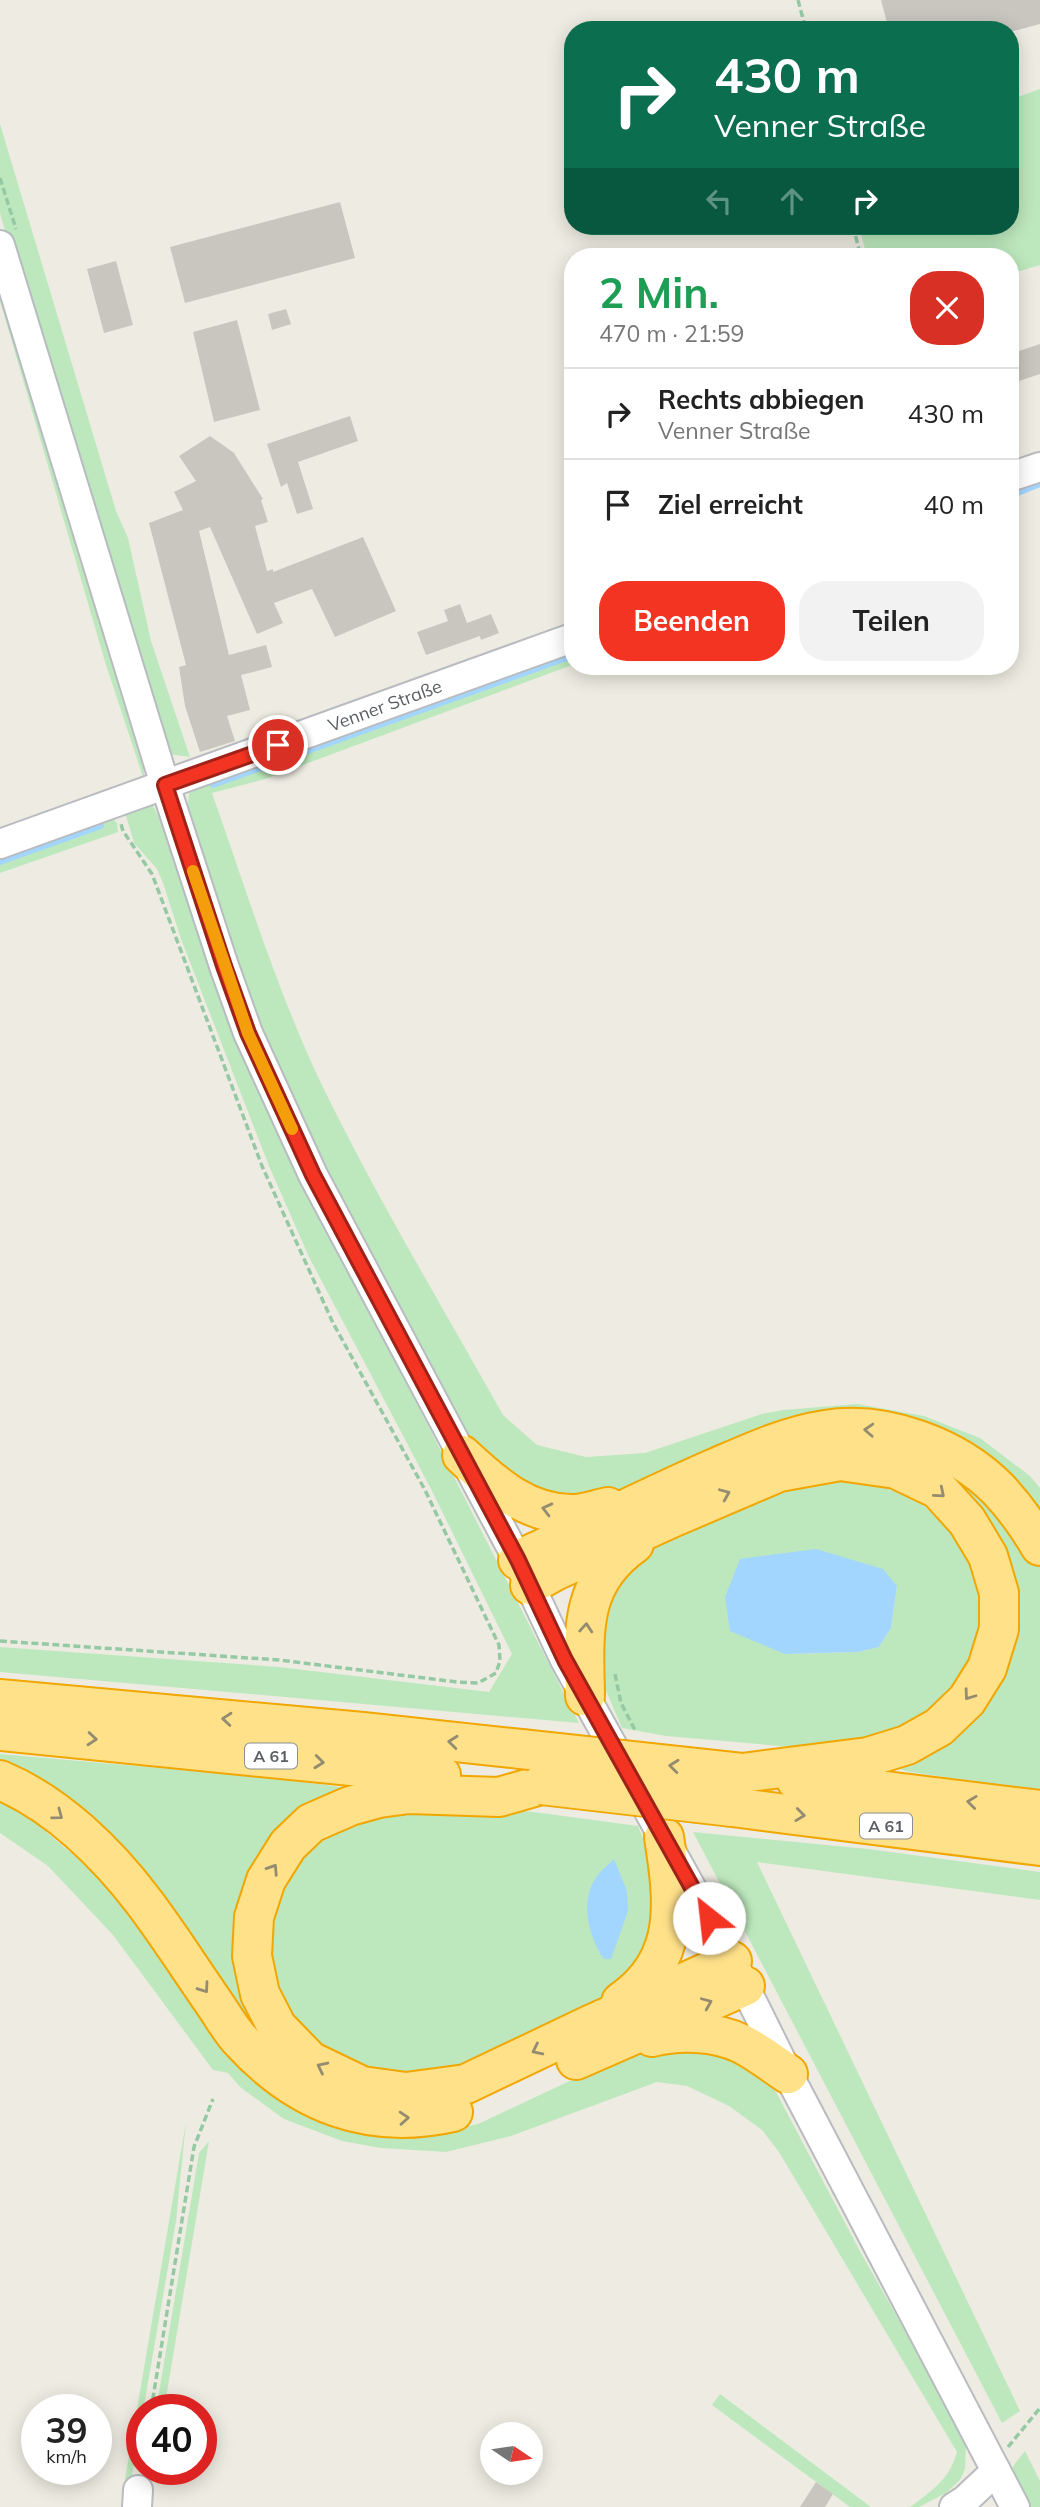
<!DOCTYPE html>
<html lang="de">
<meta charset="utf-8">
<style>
body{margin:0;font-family:Mulish,sans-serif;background:#f2f2f2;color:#222;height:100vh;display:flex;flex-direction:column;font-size:26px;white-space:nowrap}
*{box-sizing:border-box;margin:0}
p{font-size:23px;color:#767676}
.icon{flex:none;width:38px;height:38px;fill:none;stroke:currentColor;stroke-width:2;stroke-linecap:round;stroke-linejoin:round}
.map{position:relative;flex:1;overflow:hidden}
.side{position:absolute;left:564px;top:248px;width:455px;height:427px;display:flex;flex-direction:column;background:#fff;border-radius:28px;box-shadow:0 4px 18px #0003}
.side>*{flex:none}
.hud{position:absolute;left:564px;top:21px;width:455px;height:214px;border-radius:28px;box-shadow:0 4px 18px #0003;background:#0b6e4f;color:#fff;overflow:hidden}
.needle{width:46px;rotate:103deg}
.tools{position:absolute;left:480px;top:2422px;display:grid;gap:14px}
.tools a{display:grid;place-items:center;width:63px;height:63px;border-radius:50%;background:#fff;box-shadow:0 4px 18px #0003;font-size:35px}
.speed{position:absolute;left:21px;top:2394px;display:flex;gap:14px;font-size:35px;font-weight:700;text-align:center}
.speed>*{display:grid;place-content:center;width:91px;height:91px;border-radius:50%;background:#fff;box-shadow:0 4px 18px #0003;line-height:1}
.speed small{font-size:18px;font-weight:400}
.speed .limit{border:10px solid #d22;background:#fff;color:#111}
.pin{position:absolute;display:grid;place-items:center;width:60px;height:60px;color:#fff;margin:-30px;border:4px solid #fff;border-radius:50%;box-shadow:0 2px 7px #0007}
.me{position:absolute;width:77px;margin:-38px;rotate:331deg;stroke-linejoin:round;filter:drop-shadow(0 0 5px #0008)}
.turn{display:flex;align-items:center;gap:24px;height:147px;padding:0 35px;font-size:32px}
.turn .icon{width:91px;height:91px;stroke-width:2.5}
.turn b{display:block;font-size:49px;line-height:60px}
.lanes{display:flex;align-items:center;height:66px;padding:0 35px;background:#0003;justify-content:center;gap:35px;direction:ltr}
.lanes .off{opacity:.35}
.round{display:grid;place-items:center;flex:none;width:74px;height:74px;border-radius:28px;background:#f2f2f2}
.overview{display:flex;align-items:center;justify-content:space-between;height:119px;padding:0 35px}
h1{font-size:42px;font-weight:700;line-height:52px;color:#1e9e55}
.action{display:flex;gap:14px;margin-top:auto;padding:14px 35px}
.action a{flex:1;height:80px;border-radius:28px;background:#f33423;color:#fff;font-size:28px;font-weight:700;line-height:80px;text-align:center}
.action a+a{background:#f2f2f2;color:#222}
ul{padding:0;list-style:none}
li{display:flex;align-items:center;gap:21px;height:91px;padding:0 35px;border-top:2px solid #e0e0e0}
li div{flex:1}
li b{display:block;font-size:26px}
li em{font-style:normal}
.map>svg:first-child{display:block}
.green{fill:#bde8bd;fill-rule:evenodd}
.water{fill:#a2d6ff}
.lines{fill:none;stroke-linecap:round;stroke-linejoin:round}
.stream{stroke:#a2d6ff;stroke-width:6}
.building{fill:#c9c6bf}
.minor-casing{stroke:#b8bbc0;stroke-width:32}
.highway-casing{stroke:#f1a600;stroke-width:42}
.path{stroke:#95c9a4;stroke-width:3.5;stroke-dasharray:7 3.5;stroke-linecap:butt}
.minor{stroke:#fff;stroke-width:28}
.highway{stroke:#ffe189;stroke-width:38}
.highway-bridge-casing{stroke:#f1a600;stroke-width:42;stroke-linecap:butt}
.highway-bridge{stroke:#ffe189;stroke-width:38}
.oneway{stroke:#948c71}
.route-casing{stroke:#9e2217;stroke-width:18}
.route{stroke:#f33423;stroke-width:12}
.slow{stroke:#f59e0b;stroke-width:12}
.labels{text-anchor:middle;stroke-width:6;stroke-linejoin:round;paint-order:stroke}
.shield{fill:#fff;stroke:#8c8f92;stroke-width:2}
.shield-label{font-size:16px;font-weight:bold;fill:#5b5f64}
.street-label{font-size:18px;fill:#5b5f64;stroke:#fff}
</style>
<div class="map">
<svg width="1040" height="2507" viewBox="0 0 1040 2507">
<rect width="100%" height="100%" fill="#eeece2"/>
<g class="green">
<path d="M1040,89V265L1010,274V257H867L859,226H1010V100Z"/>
<path d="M0,124L116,511L128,538L151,641L190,757L169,754L7,238L0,213Z"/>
<path d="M0,281L144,761V780L106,665L0,301Z"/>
<path d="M572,646V665L265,779L212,793C246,889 276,988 320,1081C375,1195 441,1304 503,1415L537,1445L586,1457L645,1453L762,1414L783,1410L857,1404L924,1416L980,1438L1030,1476L1040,1488V1519L959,1443L611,1499H532L475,1449L311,1143L278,1074L232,958L187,817L189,793L203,779Z"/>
<path d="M152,804L175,850L289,1152L579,1723L0,1672V1647L279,1667L489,1692L512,1654L431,1489L309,1257L269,1166L181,939L163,883L157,869L134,843L124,809Z"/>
<path d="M111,817L117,823L118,832L0,873V859Z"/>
<path d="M876,1440L979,1486L1040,1557V1791L910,1772L890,1766L995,1674L967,1511Z"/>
<path d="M817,1482H868L916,1499L944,1522L964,1547L979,1583L980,1629L969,1664L940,1709L906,1731L837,1751L666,1736L622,1728L599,1674L597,1604L645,1545L758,1498ZM897,1586L891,1628L879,1647L858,1652L785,1654Z"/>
<path d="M0,1754L261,1777L365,1790C341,1800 316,1809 296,1828C241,1879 230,1964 269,2028C278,2042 293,2055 306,2065C333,2086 364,2099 399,2100C448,2100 492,2081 536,2062L541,2070L469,2100L426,2110L388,2112L346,2104L310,2088L290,2076L259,2048L156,1911L100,1842L42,1796L0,1775Z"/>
<path d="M0,1799L18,1808L97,1875L223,2040L445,2131L478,2124L612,2061L667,2043L743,2055L776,2092L862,2255L951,2412L966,2445L965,2469L960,2480L946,2493L919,2507H910C933,2490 949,2480 957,2452L779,2152L762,2130L729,2106L687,2086L657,2082L511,2136L446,2152L381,2148L342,2141L284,2119L240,2087L228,2073L213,2070L113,1935L48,1866L0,1833Z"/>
<path d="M417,1802L534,1812L638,1826L659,1877L663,1909L622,1994L461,2067L418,2075L387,2074L341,2063L311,2042L285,2008L271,1977L270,1917L281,1885L301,1855L323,1836Z"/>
<path d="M693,1832L868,1849L1040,1872V1900L757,1862L1020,2411L1002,2423Z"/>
<path d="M186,2122L176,2221L131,2481L124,2485Z"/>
<path d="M209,2141L164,2410H156L199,2153Z"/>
<path d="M720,2394L871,2507H850L712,2405Z"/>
<path d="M1025,2451L1040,2481V2507H1028L1014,2479L1013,2466Z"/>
</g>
<g class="water">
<path d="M816,1549L883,1569L897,1586L891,1628L879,1647L858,1652L785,1654L730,1631L725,1597L740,1559Z"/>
<path d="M614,1859L627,1891L628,1911L611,1959H604C588,1937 579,1898 598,1875C602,1869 609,1865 614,1859Z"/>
</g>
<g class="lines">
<g class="stream">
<path d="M1010,496L1040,484"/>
<path d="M213,785L572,656"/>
<path d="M0,862L101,826"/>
</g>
</g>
<g class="building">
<path d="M881,0H1040V24L1010,32V30H889Z"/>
<path d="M340,202L355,258L185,303L170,247Z"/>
<path d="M116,261L133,325L104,333L87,269Z"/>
<path d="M286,309L291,324L272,330L268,314Z"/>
<path d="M237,320L260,410L214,422L193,332Z"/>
<path d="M1040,344V374L1010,384V354Z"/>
<path d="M350,416L358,441L298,462L313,509L297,514L287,483L281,487L267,444Z"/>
<path d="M210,436L234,453L263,499L261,500L268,522L255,526L267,571L273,569V572L363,537L396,611L335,637L312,589L274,603L283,623L257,634L210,527L199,531L229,655L266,645L272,667L241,675L250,710L227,716L235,741L200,752L185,706L179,667L186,665L149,523L183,510L174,492L196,481L179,456Z"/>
<path d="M460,604L467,623L491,614L499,633L481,640L480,636L426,655L417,632L448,621L444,610Z"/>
<path d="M816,2482L833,2494L825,2507H800Z"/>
</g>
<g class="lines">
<defs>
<g id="minor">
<path d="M0,245L165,785L224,966L248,1033L313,1175L518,1560L565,1660L732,1961L788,2074L1015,2507"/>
<path d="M1010,477L1040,467"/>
<path d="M0,844L572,638"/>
<path d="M137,2507L138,2490"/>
<path d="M954,2507L965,2500L996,2471"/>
</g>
<g id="highway">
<path d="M462,1455C494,1485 528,1516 576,1514C586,1513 598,1509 608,1507"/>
<path d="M518,1560C584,1530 648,1497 715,1468C750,1453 786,1436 825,1430C885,1420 957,1447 999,1490C1014,1506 1029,1527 1040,1546"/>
<path d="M530,1585L555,1571L674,1517L779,1472L840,1461L896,1469L938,1489L967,1521L988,1556L999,1593V1629L987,1668L967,1700L939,1727L907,1745L868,1757L742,1773"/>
<path d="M585,1696C584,1634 578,1583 634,1544"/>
<path d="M0,1699L363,1732L521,1749"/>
<path d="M0,1731L441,1775"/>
<path d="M0,1780C57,1804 107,1853 144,1902C169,1935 191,1970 214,2003C223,2016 231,2031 242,2042C299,2104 370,2131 453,2112"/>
<path d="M796,1780L1040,1810"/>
<path d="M541,1785L499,1797L409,1794L379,1798L350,1806L311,1823L288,1845L266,1880L254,1917L252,1956L260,1994L277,2027L310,2061L362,2086L406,2092L466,2084L590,2025L732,1961"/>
<path d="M732,1807L1040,1846"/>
<path d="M621,2002C682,1959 674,1902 664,1837"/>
<path d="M652,2037C679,2030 716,2031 742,2044C758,2052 773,2064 788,2074"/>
<path d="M576,2060L745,1986"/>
</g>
</defs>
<use href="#minor" class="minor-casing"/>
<use href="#highway" class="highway-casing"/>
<g class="path">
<path d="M798,0L806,30"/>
<path d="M0,178L16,229"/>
<path d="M853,226L861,257"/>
<path d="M0,1641L279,1660L457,1682L478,1683L496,1673L500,1661L499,1645L425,1490L333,1323L262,1166L152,874L123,831L121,824"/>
<path d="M615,1674L621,1703L636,1732"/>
<path d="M151,2410L194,2147L213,2099"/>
<path d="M1008,2447L1040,2408"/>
</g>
<use href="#minor" class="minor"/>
<use href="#highway" class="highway"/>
<defs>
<g id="highway-bridge">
<path d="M521,1749L742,1773"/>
<path d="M541,1785L732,1807"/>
</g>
</defs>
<use href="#highway-bridge" class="highway-bridge-casing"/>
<use href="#highway-bridge" class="highway-bridge"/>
</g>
<defs><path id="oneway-chevron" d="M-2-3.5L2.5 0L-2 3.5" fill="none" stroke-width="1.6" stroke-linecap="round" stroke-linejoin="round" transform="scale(1.75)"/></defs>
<g class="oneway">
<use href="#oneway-chevron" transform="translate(869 1430) rotate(-177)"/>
<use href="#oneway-chevron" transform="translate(940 1493) rotate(40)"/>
<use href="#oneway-chevron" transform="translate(725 1494) rotate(-23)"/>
<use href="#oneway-chevron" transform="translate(547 1509) rotate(-166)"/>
<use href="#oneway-chevron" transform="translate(586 1628) rotate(-86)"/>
<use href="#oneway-chevron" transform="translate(969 1695) rotate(126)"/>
<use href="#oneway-chevron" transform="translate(227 1719) rotate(-175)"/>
<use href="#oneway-chevron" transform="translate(92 1739) rotate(5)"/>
<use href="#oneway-chevron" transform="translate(453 1742) rotate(-174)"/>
<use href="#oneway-chevron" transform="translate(319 1762) rotate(6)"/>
<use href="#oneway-chevron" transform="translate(674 1766) rotate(-174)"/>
<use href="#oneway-chevron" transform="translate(972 1802) rotate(-173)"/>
<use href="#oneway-chevron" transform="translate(58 1815) rotate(37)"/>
<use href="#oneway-chevron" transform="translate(800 1815) rotate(7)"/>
<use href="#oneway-chevron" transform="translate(273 1869) rotate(-57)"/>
<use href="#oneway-chevron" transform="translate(204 1988) rotate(55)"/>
<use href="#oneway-chevron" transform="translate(707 2003) rotate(-23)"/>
<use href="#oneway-chevron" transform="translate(537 2050) rotate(154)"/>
<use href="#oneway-chevron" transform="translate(322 2067) rotate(-154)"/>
<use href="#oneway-chevron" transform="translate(404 2118) rotate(-4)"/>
</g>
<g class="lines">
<defs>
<path id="route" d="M278,745L165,785L224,966L248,1033L313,1175L518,1560L565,1660L709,1918"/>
</defs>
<use href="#route" class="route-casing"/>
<use href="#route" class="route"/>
<path class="slow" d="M193,871L248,1033L292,1129"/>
</g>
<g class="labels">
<g class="shield">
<rect x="245" y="1743.5" width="52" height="25" rx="5"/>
<rect x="860" y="1813.5" width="52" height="25" rx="5"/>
</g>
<g class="shield-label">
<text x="271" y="1762">A 61</text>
<text x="886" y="1832">A 61</text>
</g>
<g class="street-label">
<text transform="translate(385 706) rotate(-20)" y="6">Venner Straße</text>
</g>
</g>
</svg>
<div class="tools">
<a><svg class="needle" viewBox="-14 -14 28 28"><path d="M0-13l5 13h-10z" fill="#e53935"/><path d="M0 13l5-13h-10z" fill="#767676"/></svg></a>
</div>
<div class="speed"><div>39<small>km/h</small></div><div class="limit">40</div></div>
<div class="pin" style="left:278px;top:745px;background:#d93025"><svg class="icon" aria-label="arrive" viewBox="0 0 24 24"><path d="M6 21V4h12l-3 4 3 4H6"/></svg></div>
<svg class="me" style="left:709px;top:1918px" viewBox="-20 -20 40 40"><circle r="19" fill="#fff"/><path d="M0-13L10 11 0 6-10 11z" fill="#f33423"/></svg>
<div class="hud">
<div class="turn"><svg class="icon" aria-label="right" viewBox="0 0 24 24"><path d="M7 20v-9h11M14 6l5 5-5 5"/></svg><div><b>430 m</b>Venner Straße</div></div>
<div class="lanes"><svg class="icon off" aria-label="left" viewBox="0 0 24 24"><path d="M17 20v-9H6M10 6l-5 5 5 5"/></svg><svg class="icon off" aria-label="ahead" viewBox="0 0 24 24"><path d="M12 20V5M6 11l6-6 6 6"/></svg><svg class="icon" aria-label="right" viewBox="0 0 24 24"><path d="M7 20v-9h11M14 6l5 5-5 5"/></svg></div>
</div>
<section class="side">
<div class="overview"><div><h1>2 Min.</h1><p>470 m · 21:59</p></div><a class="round" style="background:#d93025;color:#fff"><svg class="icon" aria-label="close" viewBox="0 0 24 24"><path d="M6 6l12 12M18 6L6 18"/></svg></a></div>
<ul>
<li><svg class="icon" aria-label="right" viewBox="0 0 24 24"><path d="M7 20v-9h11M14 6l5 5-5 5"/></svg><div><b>Rechts abbiegen</b><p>Venner Straße</p></div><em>430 m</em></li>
<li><svg class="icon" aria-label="arrive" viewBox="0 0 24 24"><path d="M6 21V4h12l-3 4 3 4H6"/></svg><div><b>Ziel erreicht</b></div><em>40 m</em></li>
</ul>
<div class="action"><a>Beenden</a><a>Teilen</a></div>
</section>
</div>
